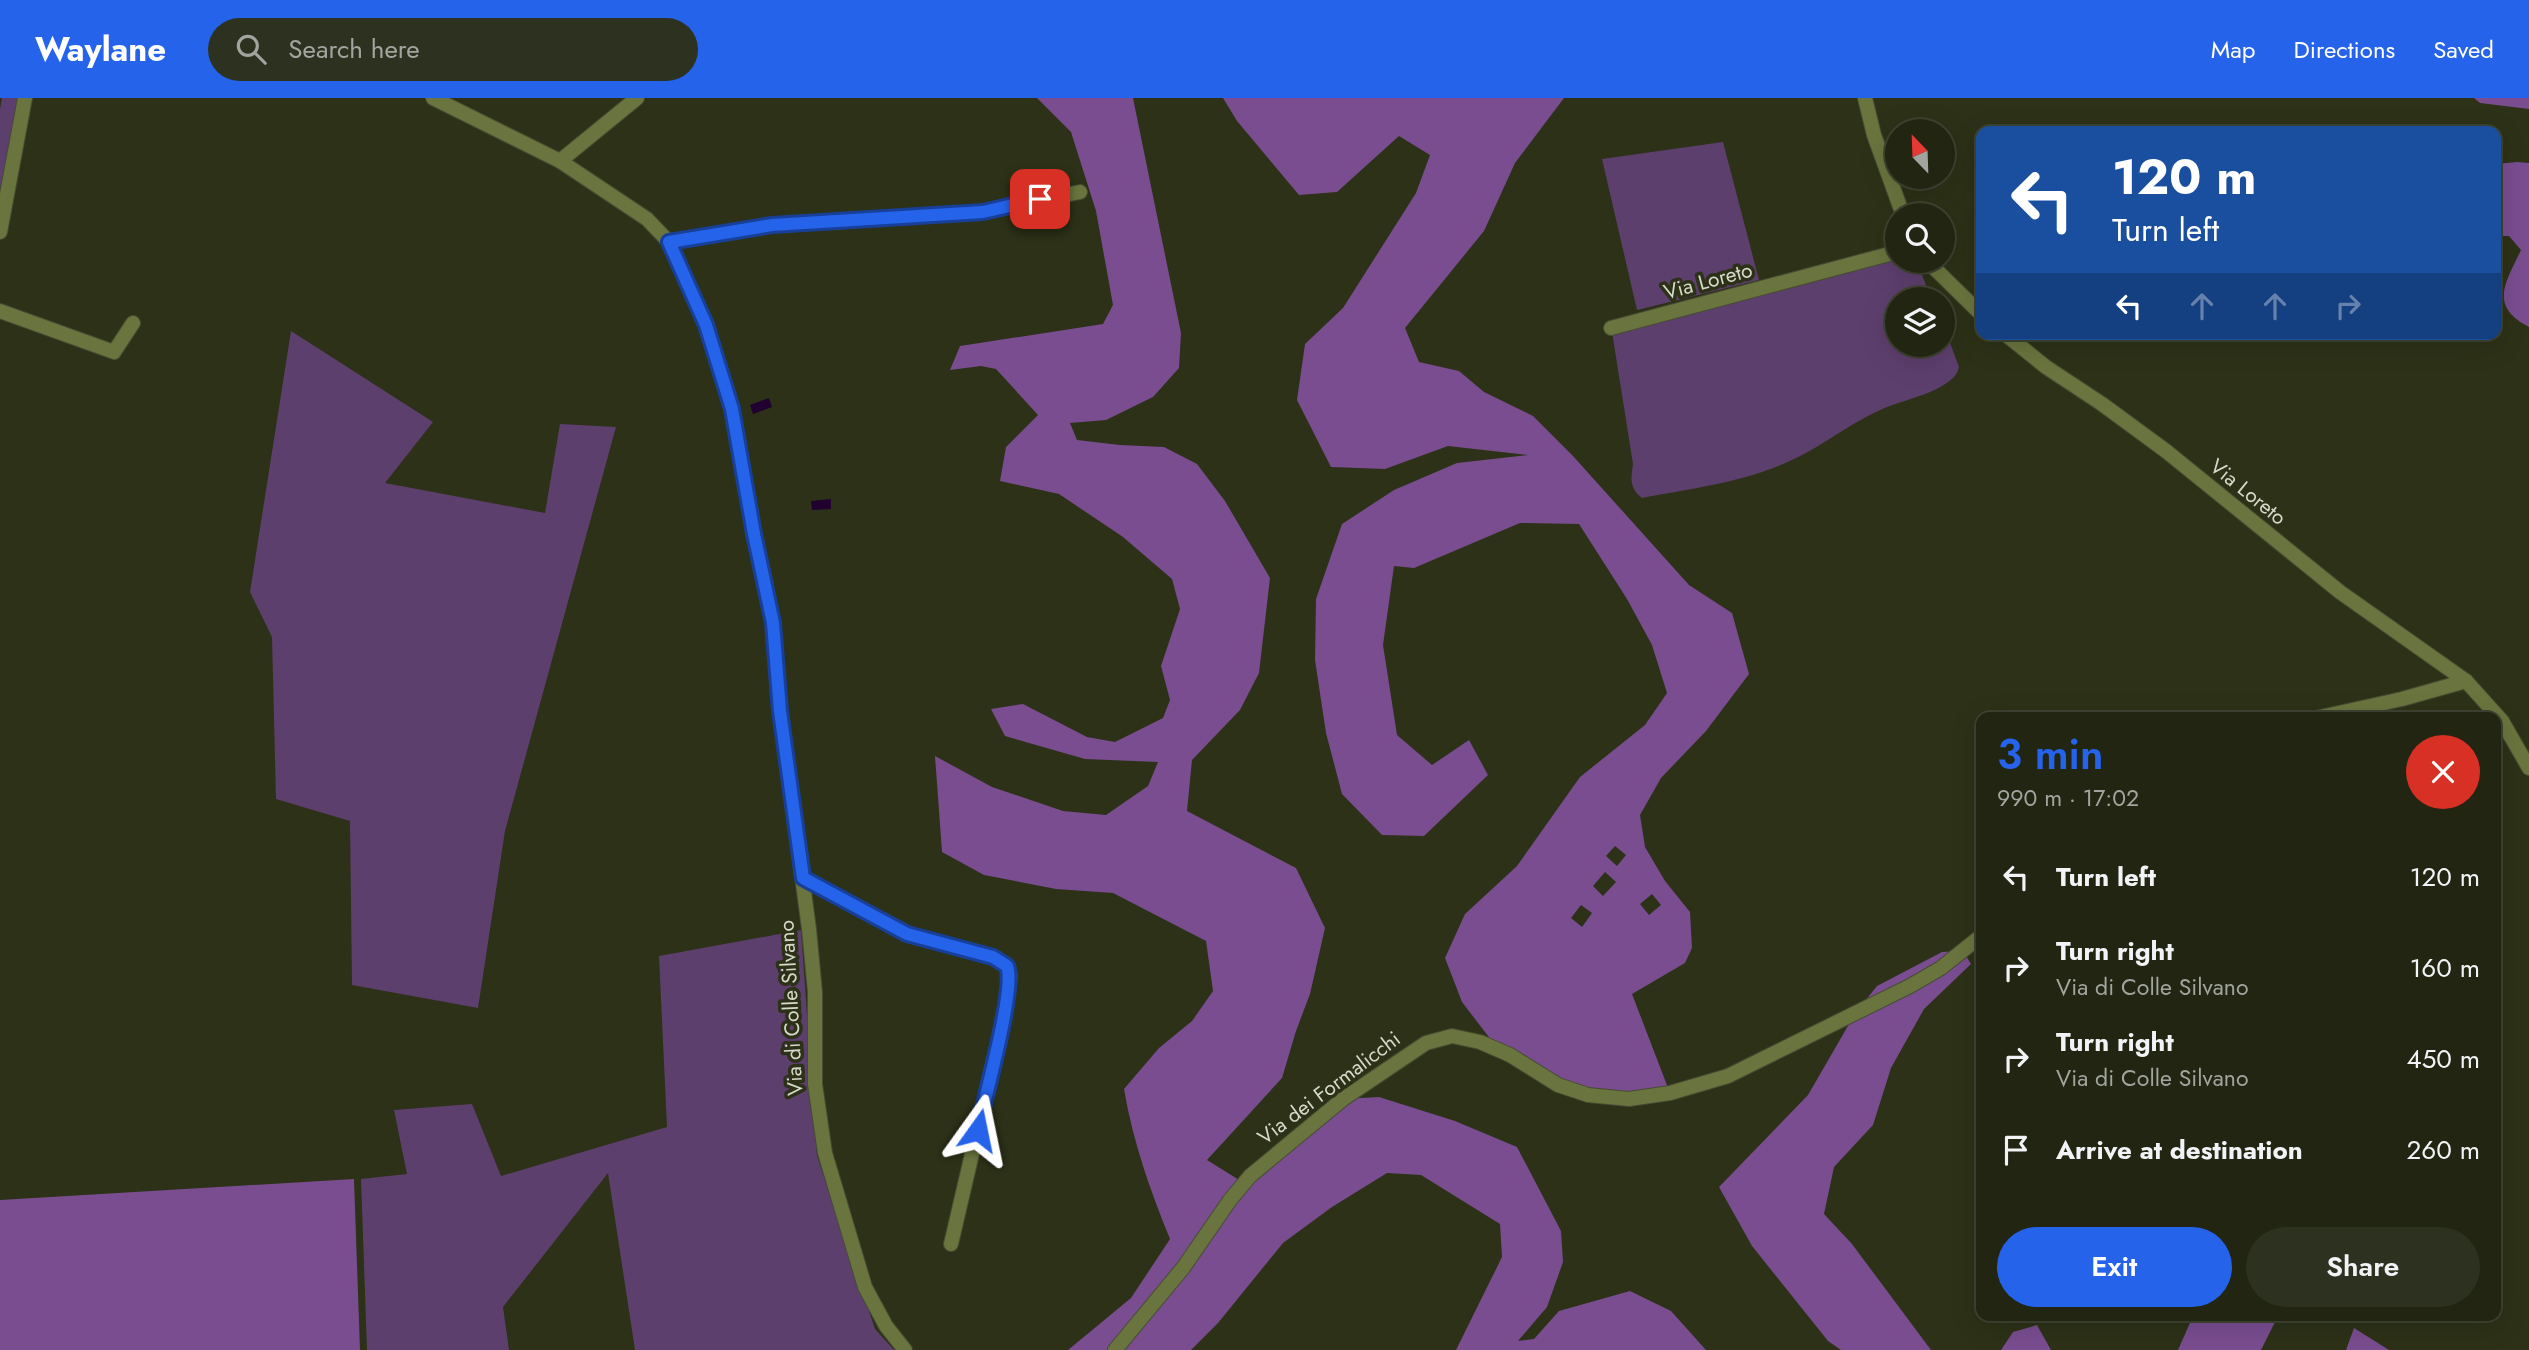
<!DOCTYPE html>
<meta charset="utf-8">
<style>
body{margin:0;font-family:Jost,sans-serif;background:#2d311f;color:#f1f3f6;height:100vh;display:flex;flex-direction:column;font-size:26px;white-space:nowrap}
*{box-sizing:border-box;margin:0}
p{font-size:23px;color:#a2a59f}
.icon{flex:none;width:38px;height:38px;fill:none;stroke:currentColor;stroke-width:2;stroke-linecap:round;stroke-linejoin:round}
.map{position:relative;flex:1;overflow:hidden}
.drawer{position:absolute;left:1976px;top:614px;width:525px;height:609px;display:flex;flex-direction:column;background:#212511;border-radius:14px;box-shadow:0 7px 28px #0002,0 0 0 2px #3e4231}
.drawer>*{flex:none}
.hud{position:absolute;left:1976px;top:28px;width:525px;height:214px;border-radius:14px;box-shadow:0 7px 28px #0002,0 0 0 2px #3e4231;background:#1a4fa0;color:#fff;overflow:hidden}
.needle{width:46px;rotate:337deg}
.buttons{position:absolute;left:1885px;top:21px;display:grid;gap:14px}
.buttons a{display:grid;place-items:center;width:70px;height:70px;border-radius:50%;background:#212511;box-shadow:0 7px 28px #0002,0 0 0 2px #3e4231;font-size:35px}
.pin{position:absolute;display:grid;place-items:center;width:60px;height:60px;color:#fff;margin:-30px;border-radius:14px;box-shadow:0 4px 10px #0006}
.me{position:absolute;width:77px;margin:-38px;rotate:12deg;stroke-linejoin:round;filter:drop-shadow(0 0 5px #0008)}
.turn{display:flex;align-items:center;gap:24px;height:147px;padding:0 21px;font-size:32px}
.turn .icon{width:91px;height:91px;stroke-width:2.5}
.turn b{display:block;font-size:49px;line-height:60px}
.lanes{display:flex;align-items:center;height:66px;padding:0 21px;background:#0003;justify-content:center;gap:35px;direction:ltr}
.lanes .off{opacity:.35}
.round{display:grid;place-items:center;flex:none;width:74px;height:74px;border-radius:37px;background:#2d311f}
.summary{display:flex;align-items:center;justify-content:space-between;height:119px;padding:0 21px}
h1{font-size:42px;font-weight:600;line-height:52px;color:#2563eb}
.button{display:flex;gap:14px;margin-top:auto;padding:14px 21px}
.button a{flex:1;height:80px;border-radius:42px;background:#2563eb;color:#fff;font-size:28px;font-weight:600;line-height:80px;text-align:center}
.button a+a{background:#2d311f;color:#f1f3f6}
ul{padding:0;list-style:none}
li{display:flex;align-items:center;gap:21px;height:91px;padding:0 21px}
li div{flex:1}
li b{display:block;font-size:26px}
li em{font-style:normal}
header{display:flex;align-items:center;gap:42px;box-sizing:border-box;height:98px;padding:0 35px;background:#2563eb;color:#fff}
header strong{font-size:33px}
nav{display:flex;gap:38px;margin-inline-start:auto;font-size:24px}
.search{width:490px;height:63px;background:#2d311f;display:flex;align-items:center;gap:18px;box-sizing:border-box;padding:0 24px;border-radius:38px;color:#a2a59f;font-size:26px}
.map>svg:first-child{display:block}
.green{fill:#5d3f6d}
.forest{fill:#794d90;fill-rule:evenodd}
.water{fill:#21012f}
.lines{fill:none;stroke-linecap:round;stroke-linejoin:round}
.minor-casing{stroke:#474c33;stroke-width:16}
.minor{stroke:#69743e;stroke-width:14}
.route-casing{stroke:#184099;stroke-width:18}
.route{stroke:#2563eb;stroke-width:12}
.labels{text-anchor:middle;stroke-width:7;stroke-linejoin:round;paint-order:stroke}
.street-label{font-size:21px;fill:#d5d9c9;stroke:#2c3117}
</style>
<header>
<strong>Waylane</strong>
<div class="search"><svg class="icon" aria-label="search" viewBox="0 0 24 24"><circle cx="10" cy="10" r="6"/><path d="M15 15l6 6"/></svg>Search here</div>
<nav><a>Map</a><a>Directions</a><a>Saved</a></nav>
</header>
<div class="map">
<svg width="2529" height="1252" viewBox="0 0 2529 1252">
<rect width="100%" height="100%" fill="#2c3117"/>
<g class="green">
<path d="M2,0H19L0,105V11Z"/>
<path d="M1723,44L1759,182L1637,212L1602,61Z"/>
<path d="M1897,157V163H1916L1932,201H1897V247H1942L1943,226L1959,269C1956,291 1904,302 1887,309C1850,324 1820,351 1783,366C1739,385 1689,391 1642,400C1629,390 1631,381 1633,366L1612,234Z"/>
<path d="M291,233L433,324L385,385L545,415L560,326L616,329L505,733L478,910L352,887L350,723L276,701L272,539L250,494Z"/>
<path d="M801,832L817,1058L875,1231L894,1252H635L608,1075L503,1209L509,1252H367L361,1081L407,1076L394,1012L472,1006L501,1078L667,1029L659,858Z"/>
</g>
<g class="forest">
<path d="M1037,0H1133L1181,235L1179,270L1153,299L1106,322L1070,325L1077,342L1120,347L1164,349L1197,366L1225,403L1270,480L1259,575L1240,612L1192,662L1187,713L1296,770L1325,830L1310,896L1296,933L1282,980L1207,1062L1244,1085L1343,1001L1379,999L1455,1023L1517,1049L1561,1133L1563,1164L1547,1209L1518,1243L1534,1241L1559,1213L1630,1193L1671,1213L1706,1252H1456L1502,1159L1500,1126L1421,1077L1387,1075L1332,1109L1283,1145L1218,1225L1191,1252H1068L1131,1200L1170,1141C1150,1092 1133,1044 1124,991L1159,950L1192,923L1213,893L1206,843L1113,795L1056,791L984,777L942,754L935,658L992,689L1063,713L1106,717L1148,688L1158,664L1085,661L1005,638L991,611L1023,606L1087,639L1115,644L1163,620L1170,602L1161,568L1180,511L1172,481L1123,439L1059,396L1000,383L1006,349L1038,317L996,271L981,268L950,272L960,248L1103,226L1113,207L1096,113L1071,34Z"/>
<path d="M1223,0H1564L1515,65L1484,133L1405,230L1419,264L1459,273L1484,294L1533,318L1573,358L1689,487L1732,515L1749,576L1706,633L1661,680L1640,717L1645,749L1665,783L1690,814L1692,850L1685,865L1632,896L1670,995L1588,997L1498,951L1462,904L1445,860L1465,816L1517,768L1580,679L1645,627L1667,595L1652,547L1627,501L1579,426L1520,425L1414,470L1394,468L1383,547L1397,637L1432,667L1469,642L1488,677L1424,738L1382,737L1342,696L1326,635L1315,562L1316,501L1342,426L1394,392L1457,365L1528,357L1448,348L1385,371L1331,369L1297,302L1305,246L1343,210L1416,95L1430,57L1399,38L1337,94L1299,97L1237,23ZM1615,748L1626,757L1617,768L1606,758ZM1605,774L1616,784L1603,798L1593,788ZM1652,796L1661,807L1649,817L1640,806ZM1581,807L1592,815L1582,829L1571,820Z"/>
<path d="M2474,0H2529V11L2480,5Z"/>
<path d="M2517,64L2529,65V229C2488,208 2506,184 2521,152L2509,138H2496V66Z"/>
<path d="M1963,853L1971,866L1924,911L1891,970L1873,1027L1834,1069L1824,1116L1852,1146L1931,1252H1841L1828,1243L1752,1148L1719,1089L1808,997L1856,914L1877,888L1942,854Z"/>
<path d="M354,1081L360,1252H0V1102Z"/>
<path d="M2193,1218H2278L2261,1252H2178Z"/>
<path d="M2037,1227L2051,1252H2001L2013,1234Z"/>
<path d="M2354,1230L2389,1252H2346Z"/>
</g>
<g class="water">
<path d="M769,300L772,309L753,316L750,307Z"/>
<path d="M831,401V411L812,412L811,403Z"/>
</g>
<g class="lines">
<defs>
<g id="minor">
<path d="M433,0L560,63L647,121L669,144L707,227L732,311L754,436L773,525L780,613L809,831L815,894V986L825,1055L865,1189L886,1228L905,1252"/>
<path d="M1865,0L1874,37L1903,117"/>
<path d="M560,63L637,0"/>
<path d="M0,134L25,0"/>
<path d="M669,144L772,127L983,114L1080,94"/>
<path d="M1927,163L1981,216"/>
<path d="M0,213L114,254L133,225"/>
<path d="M1611,230L1897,154"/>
<path d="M2005,236L2046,269L2102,306L2166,353L2340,494L2466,583L2502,623L2529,670"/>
<path d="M2316,620L2402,601L2466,583"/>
<path d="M803,780L913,838L996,860L1008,868L1010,878L1006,910L951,1146"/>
<path d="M1115,1252L1183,1170L1230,1102L1250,1078L1343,1001L1426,945L1452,938L1480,944L1510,957L1558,987L1588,997L1629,1001L1670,995L1728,978L1910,888L1941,870L1981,838"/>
</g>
</defs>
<use href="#minor" class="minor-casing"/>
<use href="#minor" class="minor"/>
</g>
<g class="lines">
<defs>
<path id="route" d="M978,1032C984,1001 1016,891 1007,868L993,859L907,836L803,780L780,613L773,525L754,436L732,311L706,227L669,144L772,127L983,114L1040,101"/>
</defs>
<use href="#route" class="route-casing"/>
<use href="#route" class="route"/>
</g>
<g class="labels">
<g class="street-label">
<text transform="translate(1708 183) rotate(-15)" y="7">Via Loreto</text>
<text transform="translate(2248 394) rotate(39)" y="7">Via Loreto</text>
<text transform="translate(791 910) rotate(-93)" y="7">Via di Colle Silvano</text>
<text transform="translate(1329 990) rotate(-37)" y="7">Via dei Formalicchi</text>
</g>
</g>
</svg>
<div class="buttons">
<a><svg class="needle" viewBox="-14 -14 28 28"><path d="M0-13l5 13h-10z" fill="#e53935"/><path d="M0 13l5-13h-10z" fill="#a2a59f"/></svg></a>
<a><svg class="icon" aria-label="search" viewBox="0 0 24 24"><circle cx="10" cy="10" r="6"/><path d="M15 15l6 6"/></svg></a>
<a><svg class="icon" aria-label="layers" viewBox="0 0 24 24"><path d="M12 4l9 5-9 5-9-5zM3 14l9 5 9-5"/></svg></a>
</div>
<div class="pin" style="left:1040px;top:101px;background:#d93025"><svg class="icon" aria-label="arrive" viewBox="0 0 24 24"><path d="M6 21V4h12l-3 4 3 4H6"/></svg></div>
<svg class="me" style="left:978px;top:1032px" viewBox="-20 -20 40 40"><path d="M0-17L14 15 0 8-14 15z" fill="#2563eb" stroke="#fff" stroke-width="4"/></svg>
<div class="hud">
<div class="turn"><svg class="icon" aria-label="left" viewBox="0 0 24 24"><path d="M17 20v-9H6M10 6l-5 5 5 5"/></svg><div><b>120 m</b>Turn left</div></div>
<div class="lanes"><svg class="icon" aria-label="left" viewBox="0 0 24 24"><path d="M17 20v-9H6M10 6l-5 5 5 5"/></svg><svg class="icon off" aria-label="ahead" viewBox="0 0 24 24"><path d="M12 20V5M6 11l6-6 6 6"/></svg><svg class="icon off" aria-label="ahead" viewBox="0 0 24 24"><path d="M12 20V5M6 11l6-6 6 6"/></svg><svg class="icon off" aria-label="right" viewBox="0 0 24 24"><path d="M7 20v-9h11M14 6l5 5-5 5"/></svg></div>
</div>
<section class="drawer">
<div class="summary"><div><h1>3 min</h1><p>990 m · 17:02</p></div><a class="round" style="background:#d93025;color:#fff"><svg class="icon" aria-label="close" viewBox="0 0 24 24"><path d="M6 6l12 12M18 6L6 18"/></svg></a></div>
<ul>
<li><svg class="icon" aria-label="left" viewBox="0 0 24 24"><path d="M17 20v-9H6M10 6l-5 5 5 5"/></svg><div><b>Turn left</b></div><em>120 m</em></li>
<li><svg class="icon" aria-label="right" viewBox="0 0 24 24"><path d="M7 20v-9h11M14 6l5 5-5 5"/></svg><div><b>Turn right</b><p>Via di Colle Silvano</p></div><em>160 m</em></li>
<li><svg class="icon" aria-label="right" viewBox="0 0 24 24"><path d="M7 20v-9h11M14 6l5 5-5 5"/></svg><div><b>Turn right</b><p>Via di Colle Silvano</p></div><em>450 m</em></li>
<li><svg class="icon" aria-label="arrive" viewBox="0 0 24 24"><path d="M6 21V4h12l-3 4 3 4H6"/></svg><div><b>Arrive at destination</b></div><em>260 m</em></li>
</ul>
<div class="button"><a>Exit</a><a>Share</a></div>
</section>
</div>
